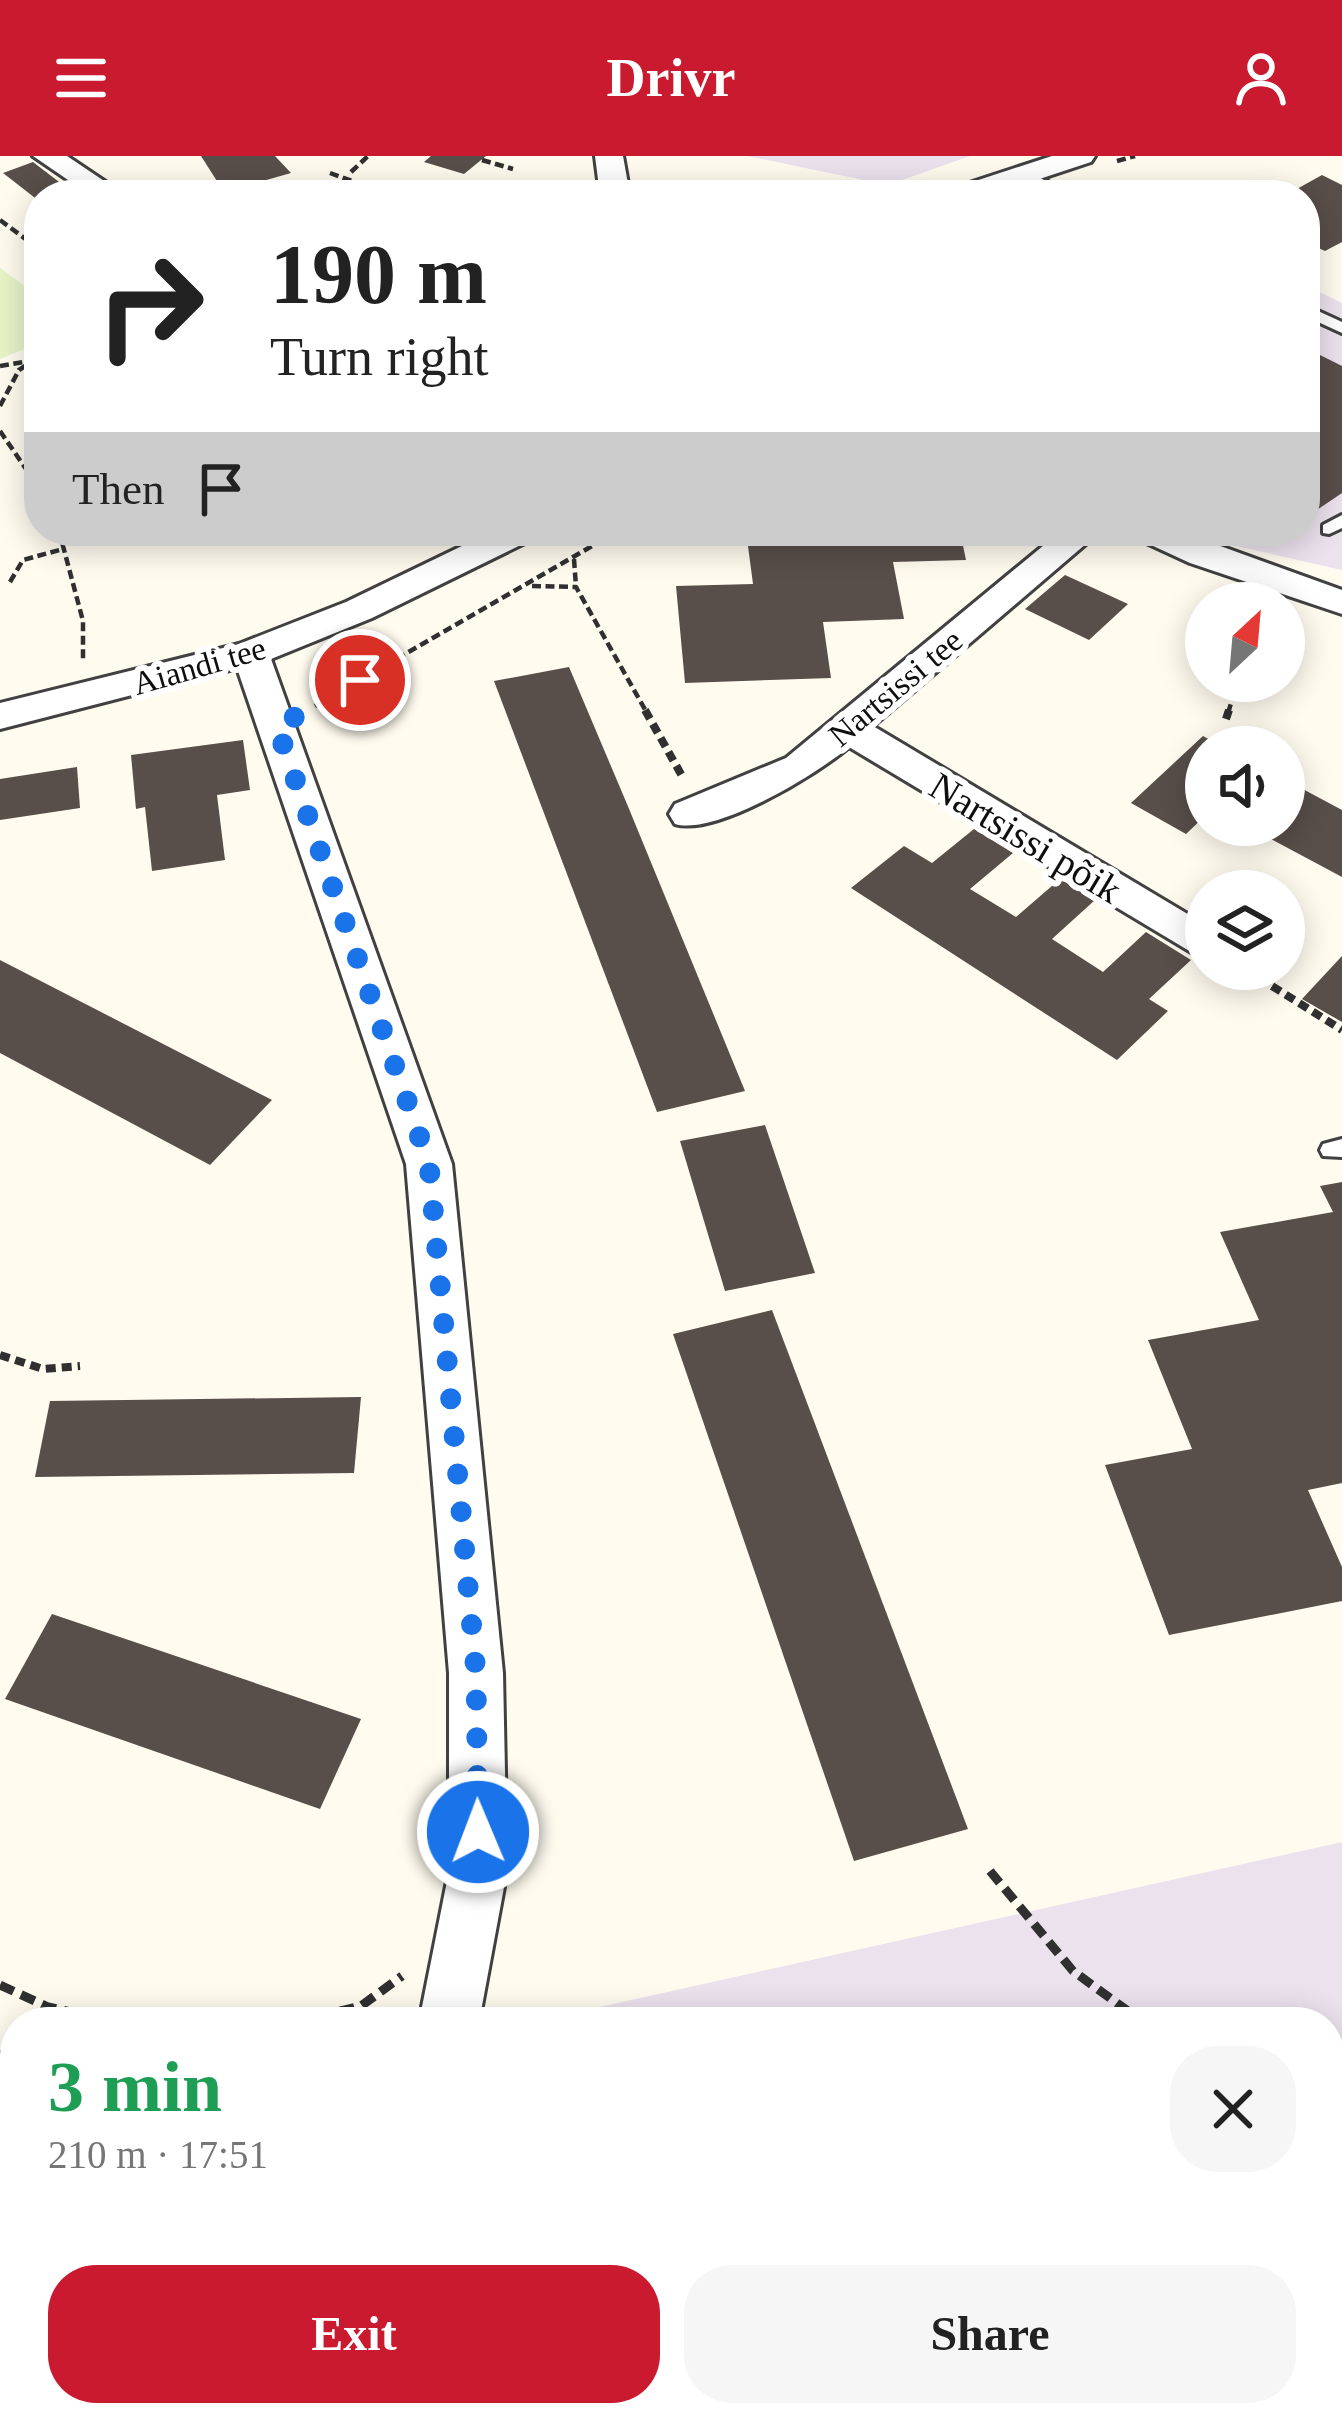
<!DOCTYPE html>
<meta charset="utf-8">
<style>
body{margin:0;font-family:"Times New Roman",serif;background:#f6f6f6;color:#222;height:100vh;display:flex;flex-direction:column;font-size:45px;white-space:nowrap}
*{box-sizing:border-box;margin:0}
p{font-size:39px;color:#767676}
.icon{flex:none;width:66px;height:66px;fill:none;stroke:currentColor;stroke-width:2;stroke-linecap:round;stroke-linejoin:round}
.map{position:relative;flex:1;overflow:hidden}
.drawer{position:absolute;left:0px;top:1851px;width:1344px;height:420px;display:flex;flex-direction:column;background:#fff;border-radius:48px 48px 0 0;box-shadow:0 6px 30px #0003}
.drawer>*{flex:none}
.hud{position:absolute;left:24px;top:24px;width:1296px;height:366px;border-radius:48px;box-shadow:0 6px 30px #0003;background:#fff;color:#222;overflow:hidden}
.needle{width:78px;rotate:26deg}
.controls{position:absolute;left:1185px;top:426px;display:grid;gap:24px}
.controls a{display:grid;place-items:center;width:120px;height:120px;border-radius:50%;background:#fff;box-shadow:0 6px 30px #0003;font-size:60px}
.pin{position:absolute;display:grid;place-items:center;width:102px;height:102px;color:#fff;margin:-51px;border:6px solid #fff;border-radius:50%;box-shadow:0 3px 12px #0007}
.me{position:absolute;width:132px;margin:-66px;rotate:359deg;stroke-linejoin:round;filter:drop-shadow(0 0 9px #0008)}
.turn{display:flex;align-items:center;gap:42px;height:252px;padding:0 48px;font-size:54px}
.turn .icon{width:156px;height:156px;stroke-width:2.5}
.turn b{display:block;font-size:84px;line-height:102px}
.then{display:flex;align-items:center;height:114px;padding:0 48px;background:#0003;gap:24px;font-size:45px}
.round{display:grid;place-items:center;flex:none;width:126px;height:126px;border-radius:48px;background:#f6f6f6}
.headline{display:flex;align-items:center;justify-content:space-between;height:204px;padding:0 48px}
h1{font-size:72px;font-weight:600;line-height:90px;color:#1e9e55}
.button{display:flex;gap:24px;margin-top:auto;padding:24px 48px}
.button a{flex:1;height:138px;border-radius:48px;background:#ca1a2f;color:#fff;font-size:48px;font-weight:600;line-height:138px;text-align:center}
.button a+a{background:#f6f6f6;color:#222}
header{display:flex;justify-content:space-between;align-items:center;height:156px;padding:0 48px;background:#ca1a2f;color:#fff;font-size:54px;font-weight:600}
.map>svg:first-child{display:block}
.industrial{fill:#ece2ee}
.pitch{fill:#e7f4c8}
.water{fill:#afe4fb;stroke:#30a1d8;stroke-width:3}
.building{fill:#584e4a}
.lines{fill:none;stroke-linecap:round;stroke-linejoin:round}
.service-casing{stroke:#414141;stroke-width:6}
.minor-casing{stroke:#414141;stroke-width:6}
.path-far2{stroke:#303030;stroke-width:4.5;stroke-dasharray:9 4.5;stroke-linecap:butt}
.path-far1{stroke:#303030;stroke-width:8;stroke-dasharray:10 6;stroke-linecap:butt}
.path{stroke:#303030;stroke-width:9;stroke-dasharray:15 8;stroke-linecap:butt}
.service{fill:#fff;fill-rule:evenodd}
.minor{fill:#fff;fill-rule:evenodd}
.route{stroke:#1a73e8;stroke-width:21;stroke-dasharray:0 37.8}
.labels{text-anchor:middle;stroke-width:12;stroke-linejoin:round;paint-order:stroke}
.far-street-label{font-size:33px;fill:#0e0e0e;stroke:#fff}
.street-label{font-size:39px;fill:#0e0e0e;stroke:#fff}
</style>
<header><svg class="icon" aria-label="menu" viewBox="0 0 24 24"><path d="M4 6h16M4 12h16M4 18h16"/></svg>Drivr<svg class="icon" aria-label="person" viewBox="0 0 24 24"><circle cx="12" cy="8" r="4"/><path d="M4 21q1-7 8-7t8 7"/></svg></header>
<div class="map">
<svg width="1342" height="2271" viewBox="0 0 1342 2271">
<rect width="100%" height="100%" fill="#fffbef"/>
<g class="industrial">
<path d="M747,0H970L888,29Z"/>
<path d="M1305,129L1342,147V414L1232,389L1205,375H1305Z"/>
<path d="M1342,1686V2271H468L469,2256H1329V1866H532Z"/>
<path d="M0,2101L15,2111V2256H225L246,2271H0Z"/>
</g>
<path class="pitch" d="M0,112L39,141V187L0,203Z"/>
<path class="water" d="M469,2256H773L777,2271H468Z"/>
<g class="building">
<path d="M201,0H275L291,17L224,36Z"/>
<path d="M431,0H486L464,18L424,6Z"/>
<path d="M33,6L63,29L75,39H39V45L3,17Z"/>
<path d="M1322,19L1342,29V86L1325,95L1305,86V39H1286Z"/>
<path d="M1316,197L1342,210V337L1305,362V203Z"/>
<path d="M746,375H960L966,404L893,406L904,463L823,466L831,522L685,527L676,430L753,428Z"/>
<path d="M1065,419L1128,448L1089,484L1025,453Z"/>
<path d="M569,511L627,648L745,935L657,956L494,525Z"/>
<path d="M1203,580L1223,591H1206V659L1186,678L1131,647Z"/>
<path d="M243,584L250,634L217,639L225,704L152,715L145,651L136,653L131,599Z"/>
<path d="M77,611L80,652L0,664V623Z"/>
<path d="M1284,623L1342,654V721L1245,669H1284Z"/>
<path d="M974,673L1013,697L970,733L1016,761L1060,723L1095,744L1052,783L1103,816L1146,776L1191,804L1149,843L1168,855L1117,904L851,732L904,690L932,707Z"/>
<path d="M1342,800V866L1302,843Z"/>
<path d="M0,804L272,944L210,1009L0,897Z"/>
<path d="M765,969L815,1117L725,1135L680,985Z"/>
<path d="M1342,1026V1327L1308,1334L1342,1411V1445L1169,1479L1105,1309L1192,1293L1148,1184L1259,1164L1220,1076L1333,1056L1320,1030Z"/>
<path d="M772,1154L968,1673L854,1705L673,1178Z"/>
<path d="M361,1241L354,1317L35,1321L50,1245Z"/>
<path d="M52,1458L361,1563L320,1653L5,1543Z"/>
</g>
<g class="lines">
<defs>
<g id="service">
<path d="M1015,14H1025L1073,39H1054L1015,20Z"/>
<path d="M1305,149L1342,166V177L1305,160Z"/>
<path d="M1342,359V372L1329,378L1323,377V369Z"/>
<path d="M1342,983V1001L1323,1000L1320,994L1323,988Z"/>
</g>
<g id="minor">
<path d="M33,0H67L125,39H90Z"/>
<path d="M595,0H623L630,39H600Z"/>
<path d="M1052,0H1095L1091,6L991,39H946L951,33Z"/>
<path d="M493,375H539L533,383L372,462L271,503L452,1008L503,1517L507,1715L479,1866H419L449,1715V1517L406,1008L237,512L0,573V547L239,488L346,446Z"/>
<path d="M1061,375H1101L873,570L1206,769V805L849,591C817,618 716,680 675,668L669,658L675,648L786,602Z"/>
<path d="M1132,375H1179L1342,434V458L1190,407L1138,383Z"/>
</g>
</defs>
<use href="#service" class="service-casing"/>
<use href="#minor" class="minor-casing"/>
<g class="path-far2">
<path d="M482,4L513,13"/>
<path d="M1117,5L1135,0"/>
<path d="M351,16L368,0"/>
<path d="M330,17L391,39"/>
<path d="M0,64L39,93"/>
<path d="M0,210L30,205"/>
<path d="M0,250L19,214L39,201"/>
<path d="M0,275L39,332"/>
<path d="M59,375L83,465V505"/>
<path d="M574,403L576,431"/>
<path d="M10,426L23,404L63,393"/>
<path d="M532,430L576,431L647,557"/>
<path d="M315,550L618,375"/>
<path d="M1228,557L1238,525"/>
</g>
<g class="path-far1">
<path d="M645,554L682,620"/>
<path d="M1226,563L1229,554"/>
<path d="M1245,813L1342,874"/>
<path d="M0,1199L43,1213L80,1210"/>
</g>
<g class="path">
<path d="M990,1715L1073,1815L1143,1866"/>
<path d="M0,1829L48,1851L116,1866"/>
<path d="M295,1866L361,1850L402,1820"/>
<path d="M0,1894L15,1934"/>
<path d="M1329,1910L1342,1912"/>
</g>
<use href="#service" class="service"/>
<use href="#minor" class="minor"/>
</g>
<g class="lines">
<path class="route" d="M360,524L277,571L429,1008L476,1517L478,1676"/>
</g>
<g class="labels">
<g class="far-street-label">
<text transform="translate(199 509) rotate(-16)" y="12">Aiandi tee</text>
<text transform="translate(895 531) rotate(-40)" y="12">Nartsissi tee</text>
</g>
<g class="street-label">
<text transform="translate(1026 681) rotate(31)" y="14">Nartsissi põik</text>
</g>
</g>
</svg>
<div class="controls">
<a><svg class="needle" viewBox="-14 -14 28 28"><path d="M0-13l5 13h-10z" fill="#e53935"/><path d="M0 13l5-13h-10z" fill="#767676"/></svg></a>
<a><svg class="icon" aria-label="sound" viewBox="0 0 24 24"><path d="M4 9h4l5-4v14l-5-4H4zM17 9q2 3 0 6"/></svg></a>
<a><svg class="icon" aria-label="layers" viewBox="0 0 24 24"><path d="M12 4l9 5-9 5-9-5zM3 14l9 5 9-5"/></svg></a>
</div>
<div class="pin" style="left:360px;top:524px;background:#d93025"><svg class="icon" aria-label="arrive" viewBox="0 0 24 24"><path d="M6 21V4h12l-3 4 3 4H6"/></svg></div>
<svg class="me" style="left:478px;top:1676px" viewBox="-20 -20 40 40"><circle r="17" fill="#1a73e8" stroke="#fff" stroke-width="3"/><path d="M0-11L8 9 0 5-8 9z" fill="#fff"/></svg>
<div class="hud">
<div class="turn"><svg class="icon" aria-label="right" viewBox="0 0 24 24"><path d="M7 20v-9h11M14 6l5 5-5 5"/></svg><div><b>190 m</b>Turn right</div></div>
<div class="then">Then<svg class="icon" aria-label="arrive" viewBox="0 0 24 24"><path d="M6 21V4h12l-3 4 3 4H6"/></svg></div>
</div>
<section class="drawer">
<div class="headline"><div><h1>3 min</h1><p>210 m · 17:51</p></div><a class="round"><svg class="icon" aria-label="close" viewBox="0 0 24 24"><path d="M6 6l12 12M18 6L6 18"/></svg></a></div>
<div class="button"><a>Exit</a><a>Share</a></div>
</section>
</div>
